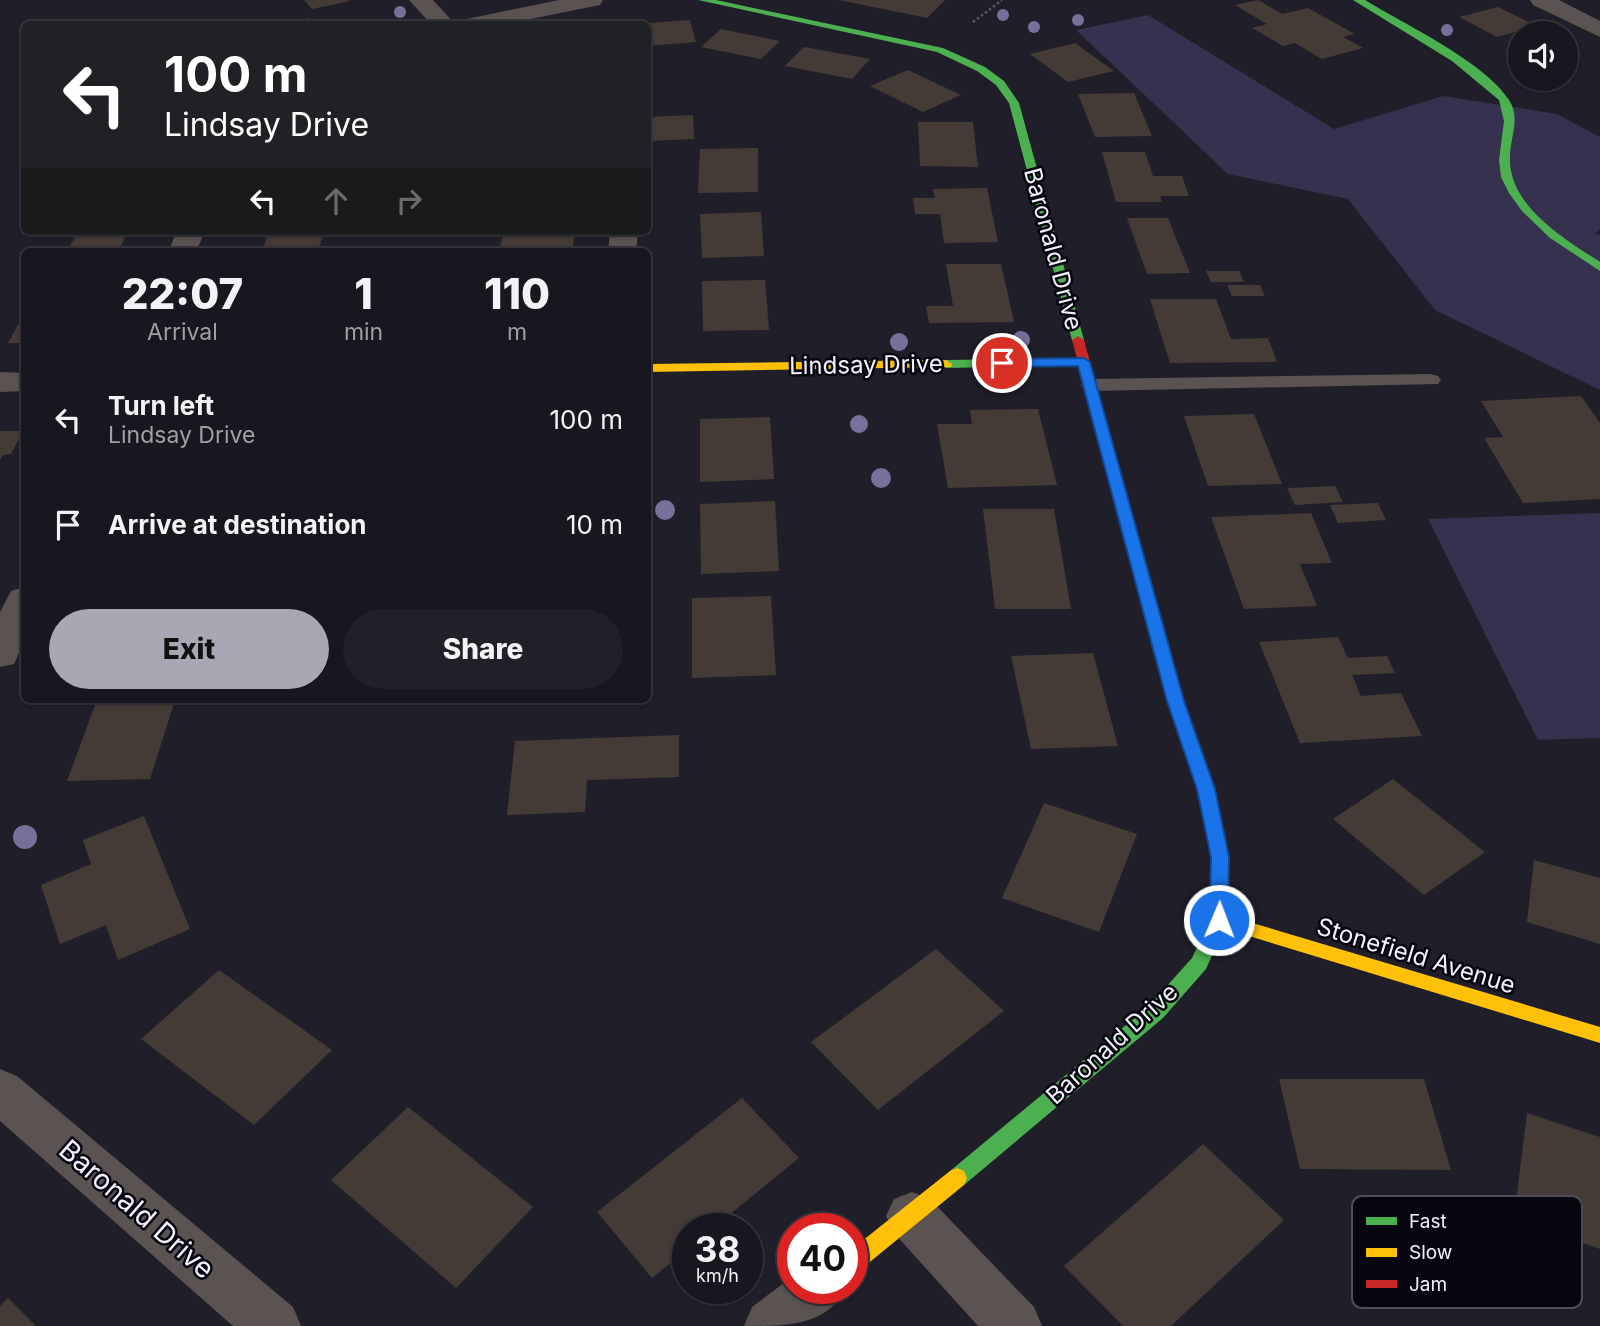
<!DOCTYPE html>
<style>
body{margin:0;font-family:Inter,sans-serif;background:#211f27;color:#f1f3f6;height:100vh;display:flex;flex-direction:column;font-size:26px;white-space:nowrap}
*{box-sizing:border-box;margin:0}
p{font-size:23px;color:#9f9fa4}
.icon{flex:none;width:38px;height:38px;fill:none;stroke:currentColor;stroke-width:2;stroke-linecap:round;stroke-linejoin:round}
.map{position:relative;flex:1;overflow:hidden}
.drawer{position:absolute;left:21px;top:248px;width:630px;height:455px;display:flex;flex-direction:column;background:#18161e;border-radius:10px;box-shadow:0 2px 5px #0004,0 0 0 2px #36353c}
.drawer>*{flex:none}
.guide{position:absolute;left:21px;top:21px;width:630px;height:214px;border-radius:10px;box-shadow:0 2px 5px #0004,0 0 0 2px #36353c;background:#202124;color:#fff;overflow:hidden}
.tools{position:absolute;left:1508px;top:21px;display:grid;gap:14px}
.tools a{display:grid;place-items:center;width:70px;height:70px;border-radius:50%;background:#18161e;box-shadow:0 2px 5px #0004,0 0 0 2px #36353c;font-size:35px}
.speed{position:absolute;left:672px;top:1213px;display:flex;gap:14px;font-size:35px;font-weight:700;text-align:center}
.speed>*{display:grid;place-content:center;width:91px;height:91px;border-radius:50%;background:#18161e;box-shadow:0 2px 5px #0004,0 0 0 2px #36353c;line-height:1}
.speed small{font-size:18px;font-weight:400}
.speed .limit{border:10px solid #d22;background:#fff;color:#111}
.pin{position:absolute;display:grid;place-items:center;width:60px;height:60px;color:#fff;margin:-30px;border:4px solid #fff;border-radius:50%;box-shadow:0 2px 7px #0007}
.me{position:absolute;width:77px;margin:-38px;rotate:1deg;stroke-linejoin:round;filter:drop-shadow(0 0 5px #0008)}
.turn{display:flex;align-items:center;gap:24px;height:147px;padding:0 28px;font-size:32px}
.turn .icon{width:91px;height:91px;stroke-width:2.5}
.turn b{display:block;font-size:49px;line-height:60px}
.lanes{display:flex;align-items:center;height:66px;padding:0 28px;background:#0003;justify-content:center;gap:35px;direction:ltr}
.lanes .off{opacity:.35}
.eta{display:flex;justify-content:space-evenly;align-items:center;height:119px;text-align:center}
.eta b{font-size:42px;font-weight:800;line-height:49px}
.button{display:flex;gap:14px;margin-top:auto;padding:14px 28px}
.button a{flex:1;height:80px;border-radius:42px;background:#a8a7b3;color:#111;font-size:28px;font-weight:800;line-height:80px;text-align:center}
.button a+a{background:#211f27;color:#f1f3f6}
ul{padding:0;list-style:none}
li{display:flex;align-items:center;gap:21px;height:105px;padding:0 28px}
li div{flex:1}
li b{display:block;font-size:26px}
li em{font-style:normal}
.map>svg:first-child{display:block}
.green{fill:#36314e}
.building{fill:#443b37}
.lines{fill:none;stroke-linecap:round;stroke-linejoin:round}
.path{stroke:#5c595b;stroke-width:2.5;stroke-dasharray:2.5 2.5;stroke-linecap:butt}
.lane{fill:#5b5351;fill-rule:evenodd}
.street{fill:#5b5351;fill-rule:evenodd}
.fast{fill:#4caf50;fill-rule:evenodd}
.slow{fill:#ffc107;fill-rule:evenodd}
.jam{fill:#c62828;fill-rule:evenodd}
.tree{fill:#76719b}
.route{fill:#1a73e8;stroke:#114b97;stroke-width:2}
.labels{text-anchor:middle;stroke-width:5;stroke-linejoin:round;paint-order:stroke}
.street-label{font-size:24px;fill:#f2f1fe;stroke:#07060e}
.near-street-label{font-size:28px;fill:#f2f1fe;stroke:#07060e}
.key{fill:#07060e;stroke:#4e4c56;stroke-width:2}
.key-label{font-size:19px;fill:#f2f1fe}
</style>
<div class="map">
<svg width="1600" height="1326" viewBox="0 0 1600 1326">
<rect width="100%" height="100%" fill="#201e28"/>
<g class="green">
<path d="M1148,15L1334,129L1443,96L1557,114L1600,137V230L1595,233L1600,236V390L1435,310L1348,199L1228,174L1076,30Z"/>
<path d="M1600,513V738L1538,740L1428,519Z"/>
</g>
<g class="building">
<path d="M304,0H350V1L312,9Z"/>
<path d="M839,0H945L927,18Z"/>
<path d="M1258,0L1282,14L1308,8L1355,34L1343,37L1363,48L1322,59L1295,43L1283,46L1252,28L1267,24L1235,5Z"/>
<path d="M1498,7L1537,26L1497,37L1459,17Z"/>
<path d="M310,18L316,24H284V23Z"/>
<path d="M690,20L696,42L648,46V23Z"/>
<path d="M721,29L780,41L761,59L701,47Z"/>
<path d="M1075,43L1114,71L1068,82L1030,54Z"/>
<path d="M804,47L870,59L852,79L785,66Z"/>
<path d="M908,70L961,95L923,112L870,86Z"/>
<path d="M1134,93L1152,136L1095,137L1078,94Z"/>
<path d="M693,115L694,139L648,141V117Z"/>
<path d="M918,122H973L978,167L920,166Z"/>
<path d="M758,148V192L698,193L700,149Z"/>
<path d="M1102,152H1145L1153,176H1182L1189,196H1160L1162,202H1116Z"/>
<path d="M987,188L998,242L944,243L940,214H915L913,198H935L933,189Z"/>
<path d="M761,212L764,256L702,258L700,214Z"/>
<path d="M1127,218H1168L1190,273L1147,274Z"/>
<path d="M78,231H128L118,252H67Z"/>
<path d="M269,231H324L318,252H262Z"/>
<path d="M504,231H575L572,252H499Z"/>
<path d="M946,264H1001L1014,322L929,323L926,306H953Z"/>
<path d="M1206,271H1239L1244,282H1211Z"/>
<path d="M765,280L769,330L703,331L702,281Z"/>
<path d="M1227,285H1260L1265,296H1232Z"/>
<path d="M1150,299H1216L1231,339L1268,338L1277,362L1170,363Z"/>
<path d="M24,314V343H8Z"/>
<path d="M1581,396L1600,423V499L1523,503L1484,438L1503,437L1481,401Z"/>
<path d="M1038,409L1057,485L948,488L937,424H972L970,410Z"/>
<path d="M1254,414L1282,484L1208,486L1184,416Z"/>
<path d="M770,417L774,479L700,482V419Z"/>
<path d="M0,431H23L11,454L3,455L0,460Z"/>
<path d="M1335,486L1343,502L1295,505L1287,488Z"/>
<path d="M775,501L779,571L701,574L700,504Z"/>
<path d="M1378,503L1386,520L1338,523L1330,505Z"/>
<path d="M983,509H1054L1071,609H995Z"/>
<path d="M1311,513L1332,563L1300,564L1317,606L1244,609L1211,517Z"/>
<path d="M771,596L776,675L692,678V598Z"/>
<path d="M1338,637L1348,658L1387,656L1395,673L1352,675L1361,696L1401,693L1422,736L1300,743L1259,642Z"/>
<path d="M1093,653L1118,746L1031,749L1011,656Z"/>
<path d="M97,700H175L150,779L67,781Z"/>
<path d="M679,735V777L587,780L585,812L507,815L515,741Z"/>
<path d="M1393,779L1485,852L1424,895L1333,819Z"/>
<path d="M1044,803L1137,834L1099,932L1002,898Z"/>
<path d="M144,816L190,929L118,960L106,925L60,944L41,885L91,864L83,840Z"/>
<path d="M1534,860L1600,878V944L1527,922Z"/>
<path d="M936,949L1004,1011L878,1110L811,1042Z"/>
<path d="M219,970L332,1050L254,1125L141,1039Z"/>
<path d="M1279,1079H1424L1451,1170L1300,1169Z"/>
<path d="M742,1098L799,1158L713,1228H688V1249L652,1278L597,1212Z"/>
<path d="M408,1107L533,1207L456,1288L331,1180Z"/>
<path d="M1527,1113L1600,1137V1249L1514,1218Z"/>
<path d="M1203,1144L1284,1220L1171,1326H1123L1064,1266Z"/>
<path d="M8,1298L36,1326H0V1306Z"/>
</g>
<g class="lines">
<path class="path" d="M973,22L1002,0"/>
<path class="lane" d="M1431,374L1438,376L1441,380L1438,384L1091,391L1084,389L1081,385L1084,381L1091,379Z"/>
<g class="street">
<path d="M409,0H433L455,24H431Z"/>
<path d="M559,0H603L600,5L506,24H463L467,19Z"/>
<path d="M1530,0H1559L1600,21V37L1533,5Z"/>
<path d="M177,231H205L196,252H168Z"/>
<path d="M610,231H638L636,252H608Z"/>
<path d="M0,372L24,373V391L0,392Z"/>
<path d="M24,587V642L14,664L0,667V612L11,591Z"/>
<path d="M0,1069L17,1076L293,1307L301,1326H233L0,1121Z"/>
<path d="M912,1192L930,1199L1034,1307L1042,1326H978L894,1233L886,1216L894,1199Z"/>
<path d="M793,1276V1288H847C825,1326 790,1326 744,1326L752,1307Z"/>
</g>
<g class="fast">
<path d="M698,0H716L943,48L985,67L1004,81L1019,103L1084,340L1082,343H1074L1072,340L1009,103L996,85L977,71L937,52Z"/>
<path d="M1353,0H1365C1404,24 1485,62 1509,100C1521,118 1510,137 1510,157C1508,206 1565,239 1600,262V271L1550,238L1522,211L1509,193L1501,177L1499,160L1504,121L1499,100L1452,61Z"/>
<path d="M1084,358L1089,359V365L946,368L940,364L946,360Z"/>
<path d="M1137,553L1144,558L1184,701L1214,789L1229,857L1228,920L1206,969L1163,1018L964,1185L957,1188L950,1185L947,1178L950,1171L1149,1006L1192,958L1210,920L1211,857L1198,789L1168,701L1130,558Z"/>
</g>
<g class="slow">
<path d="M946,360L952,364L951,367L648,372V364Z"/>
<path d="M1219,913L1600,1027V1043L1213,925L1210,920L1213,915Z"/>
<path d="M957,1168L964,1171L967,1178L964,1185L860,1270L852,1273V1249L950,1171Z"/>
</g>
<path class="jam" d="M1078,336L1084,340L1144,558L1137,563L1130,558L1072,340Z"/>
</g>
<g class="tree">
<circle cx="400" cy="12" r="6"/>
<circle cx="1003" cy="15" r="6"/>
<circle cx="1078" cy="20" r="6"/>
<circle cx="1034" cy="27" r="6"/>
<circle cx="1447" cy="30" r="6"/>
<circle cx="1021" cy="340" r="9"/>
<circle cx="899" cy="342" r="9"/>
<circle cx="859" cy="424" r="9"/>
<circle cx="881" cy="478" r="10"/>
<circle cx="665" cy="510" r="10"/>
<circle cx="25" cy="837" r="12"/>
</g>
<path class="route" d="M1084,358L1090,362L1184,701L1215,789L1229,857L1228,920L1225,925L1219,928L1212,925L1210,920L1211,857L1197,789L1167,701L1078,366L1002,367L995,363L1002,359Z"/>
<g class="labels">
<g class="street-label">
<text transform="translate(1053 249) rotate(75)" y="8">Baronald Drive</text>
<text transform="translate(866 365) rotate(-1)" y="8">Lindsay Drive</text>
<text transform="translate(1416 956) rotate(17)" y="8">Stonefield Avenue</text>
<text transform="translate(1112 1044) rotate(-42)" y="8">Baronald Drive</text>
</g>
<g class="near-street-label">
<text transform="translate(137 1209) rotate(41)" y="10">Baronald Drive</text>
</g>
</g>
<rect x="1352" y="1196" width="230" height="112" rx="10" class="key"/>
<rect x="1366" y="1217" width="31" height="8" fill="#4caf50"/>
<rect x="1366" y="1248" width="31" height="9" fill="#ffc107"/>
<rect x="1366" y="1280" width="31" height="8" fill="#c62828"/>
<g class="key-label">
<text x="1409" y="1228">Fast</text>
<text x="1409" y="1259">Slow</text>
<text x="1409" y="1291">Jam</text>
</g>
</svg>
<div class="tools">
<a><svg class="icon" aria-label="sound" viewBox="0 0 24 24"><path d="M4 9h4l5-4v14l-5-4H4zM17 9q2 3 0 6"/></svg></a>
</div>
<div class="speed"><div>38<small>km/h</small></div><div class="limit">40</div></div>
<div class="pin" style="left:1002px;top:363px;background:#d93025"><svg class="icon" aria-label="arrive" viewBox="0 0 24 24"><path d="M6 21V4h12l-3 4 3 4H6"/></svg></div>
<svg class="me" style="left:1219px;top:920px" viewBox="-20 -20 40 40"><circle r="17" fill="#1a73e8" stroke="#fff" stroke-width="3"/><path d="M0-11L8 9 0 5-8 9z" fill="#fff"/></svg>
<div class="guide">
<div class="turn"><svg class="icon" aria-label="left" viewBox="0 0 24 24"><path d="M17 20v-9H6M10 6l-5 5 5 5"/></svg><div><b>100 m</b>Lindsay Drive</div></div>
<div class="lanes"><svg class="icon" aria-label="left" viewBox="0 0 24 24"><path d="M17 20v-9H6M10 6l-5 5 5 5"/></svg><svg class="icon off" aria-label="ahead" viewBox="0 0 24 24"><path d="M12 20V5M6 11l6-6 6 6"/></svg><svg class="icon off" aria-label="right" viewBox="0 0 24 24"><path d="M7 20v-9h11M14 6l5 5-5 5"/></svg></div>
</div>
<section class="drawer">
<div class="eta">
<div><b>22:07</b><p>Arrival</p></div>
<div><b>1</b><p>min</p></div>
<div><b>110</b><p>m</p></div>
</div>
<ul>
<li><svg class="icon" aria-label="left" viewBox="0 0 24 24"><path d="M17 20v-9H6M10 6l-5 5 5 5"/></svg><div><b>Turn left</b><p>Lindsay Drive</p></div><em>100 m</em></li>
<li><svg class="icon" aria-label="arrive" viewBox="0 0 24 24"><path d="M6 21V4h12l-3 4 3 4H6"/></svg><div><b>Arrive at destination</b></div><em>10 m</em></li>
</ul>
<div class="button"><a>Exit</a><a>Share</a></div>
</section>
</div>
